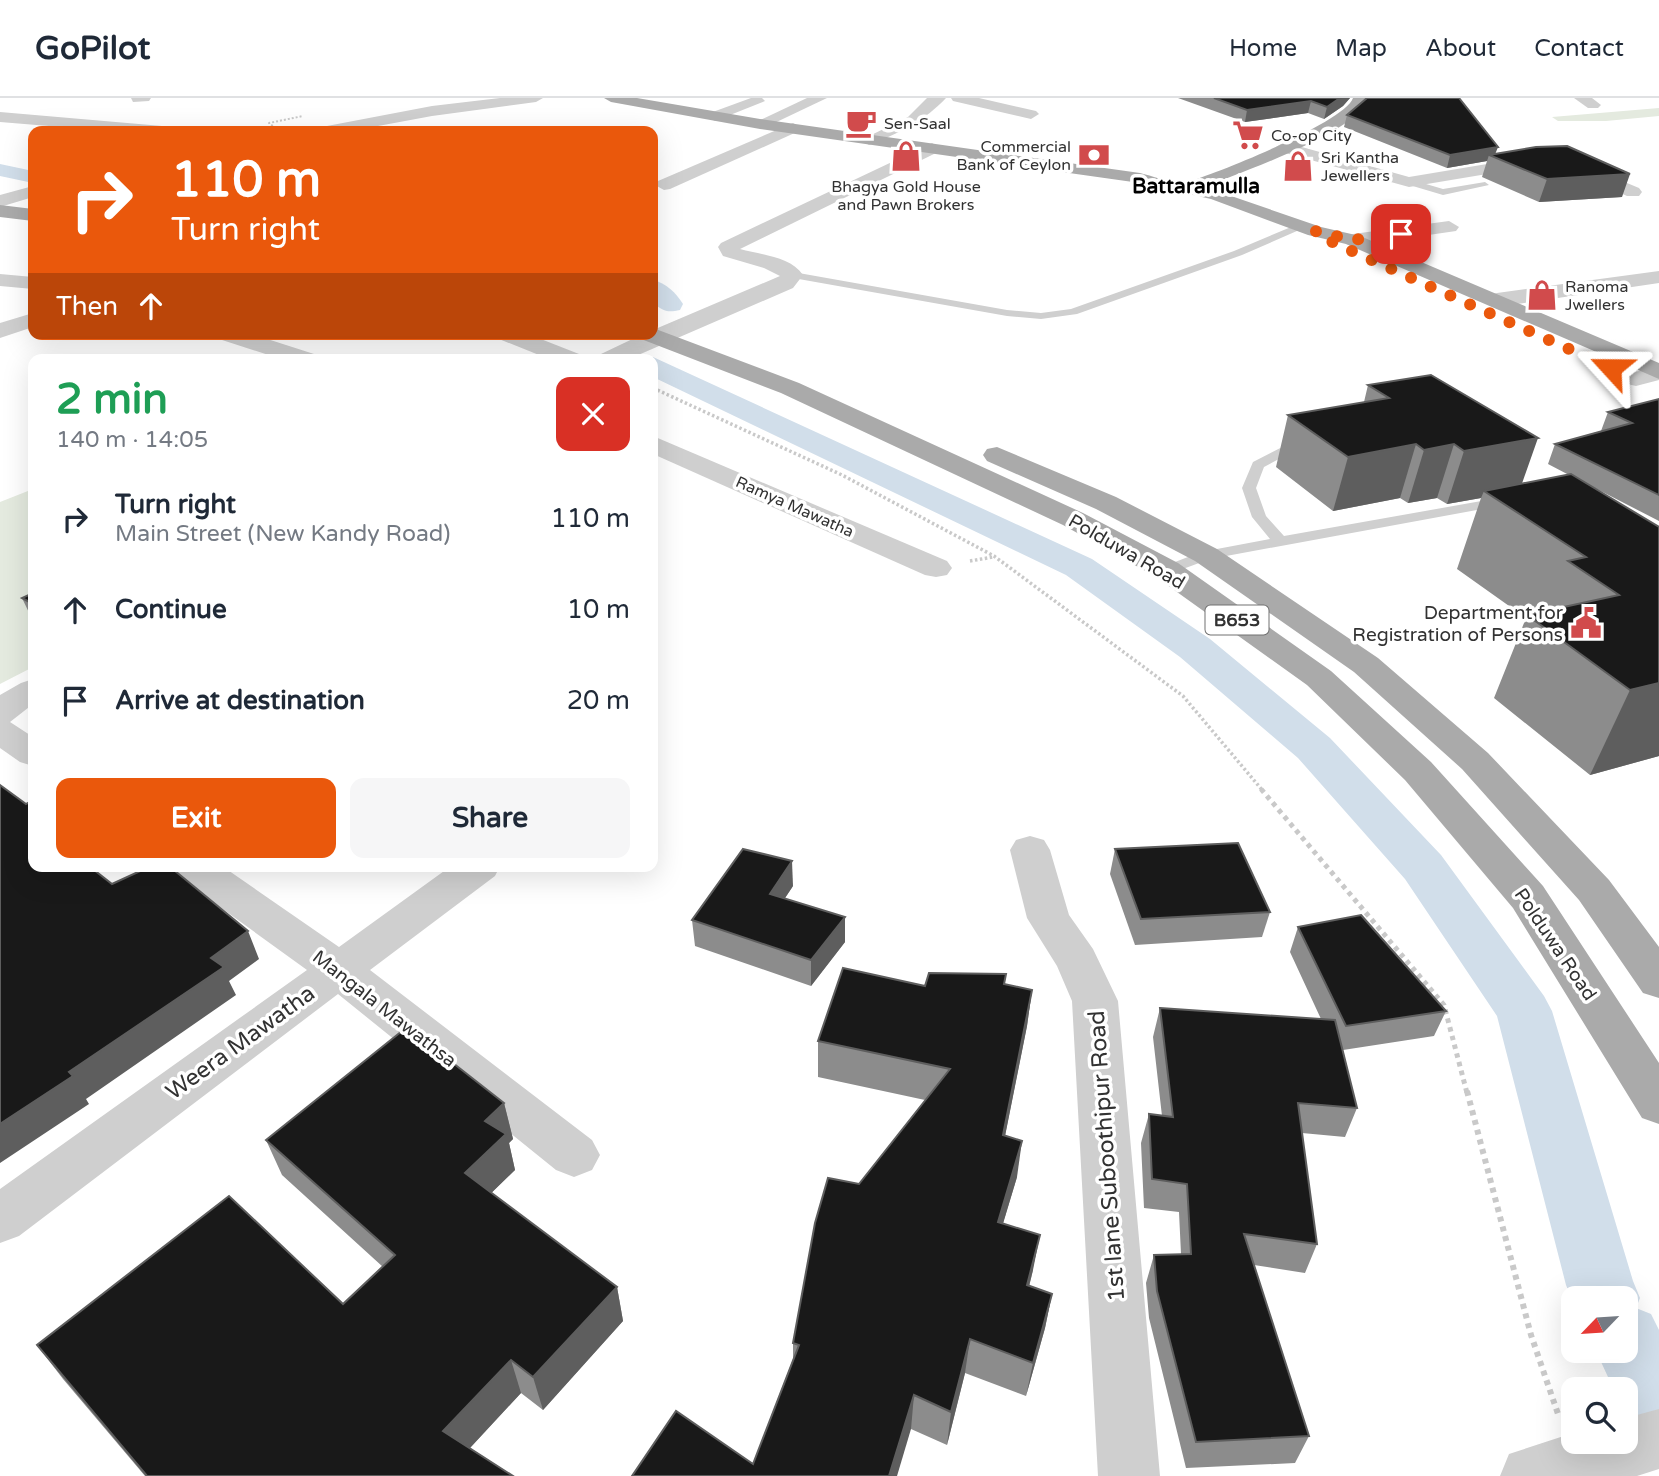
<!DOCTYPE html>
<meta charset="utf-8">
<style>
body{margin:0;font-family:"Varela Round",sans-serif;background:#f6f6f7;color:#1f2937;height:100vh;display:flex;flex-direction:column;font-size:26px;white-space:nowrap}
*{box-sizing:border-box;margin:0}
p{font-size:23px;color:#747a83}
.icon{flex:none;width:38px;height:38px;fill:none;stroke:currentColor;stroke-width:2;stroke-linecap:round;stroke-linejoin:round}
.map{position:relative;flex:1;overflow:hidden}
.drawer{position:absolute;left:28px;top:256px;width:630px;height:518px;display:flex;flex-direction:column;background:#fff;border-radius:14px;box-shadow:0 7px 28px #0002}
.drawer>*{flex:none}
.hud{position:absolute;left:28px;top:28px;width:630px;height:214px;border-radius:14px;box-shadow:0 7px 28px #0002;background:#ea580c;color:#fff;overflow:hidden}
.needle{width:46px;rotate:245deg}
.buttons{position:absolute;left:1561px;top:1188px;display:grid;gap:14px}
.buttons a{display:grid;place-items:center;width:77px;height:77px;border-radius:14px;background:#fff;box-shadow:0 7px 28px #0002;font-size:35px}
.pin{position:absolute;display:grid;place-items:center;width:60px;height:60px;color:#fff;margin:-30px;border-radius:14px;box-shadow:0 4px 10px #0006}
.me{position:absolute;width:77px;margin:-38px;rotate:294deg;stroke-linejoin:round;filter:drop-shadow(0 0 5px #0008)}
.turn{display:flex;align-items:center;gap:24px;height:147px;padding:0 28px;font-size:32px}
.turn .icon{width:91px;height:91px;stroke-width:2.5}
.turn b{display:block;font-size:49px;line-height:60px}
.then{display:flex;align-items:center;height:66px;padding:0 28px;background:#0003;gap:14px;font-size:26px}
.round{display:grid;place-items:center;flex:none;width:74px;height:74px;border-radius:14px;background:#f6f6f7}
.head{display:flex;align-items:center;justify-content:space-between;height:119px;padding:0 28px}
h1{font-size:42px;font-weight:800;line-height:52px;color:#1e9e55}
.action{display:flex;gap:14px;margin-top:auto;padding:14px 28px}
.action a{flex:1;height:80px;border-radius:14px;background:#ea580c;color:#fff;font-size:28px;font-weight:800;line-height:80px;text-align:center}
.action a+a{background:#f6f6f7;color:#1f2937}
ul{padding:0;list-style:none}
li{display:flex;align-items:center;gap:21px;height:91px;padding:0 28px}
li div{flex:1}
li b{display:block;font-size:26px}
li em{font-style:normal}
header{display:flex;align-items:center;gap:42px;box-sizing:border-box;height:98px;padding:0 35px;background:#fff;border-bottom:2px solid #e0e1e3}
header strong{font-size:33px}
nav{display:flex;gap:38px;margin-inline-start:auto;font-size:24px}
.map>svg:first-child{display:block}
.green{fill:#e4eadf}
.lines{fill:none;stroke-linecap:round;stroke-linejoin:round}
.canal{fill:#d1deea;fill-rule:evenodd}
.path-far3{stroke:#c9c9c9;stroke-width:2;stroke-dasharray:2 2;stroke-linecap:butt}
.path-far2{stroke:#c9c9c9;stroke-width:3.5;stroke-dasharray:2.5 2.5;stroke-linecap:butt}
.path-far1{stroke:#c9c9c9;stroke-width:5;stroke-dasharray:4.5 4.5;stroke-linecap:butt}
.path{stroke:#c9c9c9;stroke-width:6;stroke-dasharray:5 5;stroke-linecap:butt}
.service{fill:#cfcfcf;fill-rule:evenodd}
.minor{fill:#cfcfcf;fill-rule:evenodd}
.primary{fill:#aaa;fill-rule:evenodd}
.wall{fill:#8c8c8c}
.shaded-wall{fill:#5e5e5e}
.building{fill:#191919;stroke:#5e5e5e;stroke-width:2}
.route{stroke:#ea580c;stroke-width:12;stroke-dasharray:0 21.6}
.labels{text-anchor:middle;stroke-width:7;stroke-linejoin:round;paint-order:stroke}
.far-poi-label{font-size:16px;fill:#323232;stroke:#fff;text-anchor:start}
.far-street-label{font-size:16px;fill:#323232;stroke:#fff}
.shield{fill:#fff;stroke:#707070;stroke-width:2}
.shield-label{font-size:18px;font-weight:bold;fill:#323232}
.street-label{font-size:19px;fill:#323232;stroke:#fff}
.poi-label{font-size:19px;fill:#323232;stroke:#fff;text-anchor:end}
.far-district-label{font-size:21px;font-weight:bold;fill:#000;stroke:#fff}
.near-street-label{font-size:23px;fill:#323232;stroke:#fff}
</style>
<header>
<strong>GoPilot</strong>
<nav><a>Home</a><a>Map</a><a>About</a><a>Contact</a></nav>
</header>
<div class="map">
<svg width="1659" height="1378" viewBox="0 0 1659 1378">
<rect width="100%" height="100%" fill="#fff"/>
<g class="green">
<path d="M1659,10V18L1606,23H1558L1552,19Z"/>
<path d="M33,391V569L0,586V404Z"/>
</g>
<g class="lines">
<g class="canal">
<path d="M0,66L33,73V85L0,78Z"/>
<path d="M653,182C666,185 676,195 683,206L680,212C667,215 662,213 653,204Z"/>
<path d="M653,259L1092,461L1210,541L1330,640L1441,757L1544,898L1552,913L1633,1183L1640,1200L1636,1210L1651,1216L1659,1232V1345L1633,1334L1626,1318V1292H1614L1596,1253H1626V1200H1573V1204L1566,1187L1497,918L1405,781L1298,660L1180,559L1066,477L653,279V261H646Z"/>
</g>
<path class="path-far3" d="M279,33L269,25L303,18"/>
<g class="path-far2">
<path d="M653,290L842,377L994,458L1183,598L1263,693"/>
<path d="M970,463L993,459"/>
</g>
<path class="path-far1" d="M1261,691L1444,907L1467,995"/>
<path class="path" d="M1467,993L1531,1237L1558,1316"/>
<g class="service">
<path d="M1409,81L1443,91L1485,84L1489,87L1443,97L1406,86L1405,84Z"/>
<path d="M1303,124L1308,127L1306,129L1242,157L1077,216L1041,221L1007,218L793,180L788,177L793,174L1007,212L1041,215L1071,211L1234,153Z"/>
<path d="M1296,342L1303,346L1301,349L1264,369L1256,390L1266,418L1284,438L1504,399L1511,403L1504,407L1210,461L1172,475H1162L1159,472L1162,469L1201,454L1270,441L1252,419L1242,390L1253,364Z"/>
</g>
<g class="minor">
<path d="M131,0H151L149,3L133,4Z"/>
<path d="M500,0H543L536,4L432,18L351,33H319L327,28L432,8Z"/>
<path d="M751,0H762L765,3L715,23L707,18L710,15Z"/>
<path d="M807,0H827L766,29H754L752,26Z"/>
<path d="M927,0H946C924,23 904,32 875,45L869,47L861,42L908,19Z"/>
<path d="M951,0H979L1036,13L1039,16L1031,21L953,3Z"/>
<path d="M1574,0H1592L1601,7L1598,10H1588Z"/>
<path d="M0,14L162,28L170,33H110L0,24Z"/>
<path d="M793,25L801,30L799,33L670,91L664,92L655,87L658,83Z"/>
<path d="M1284,44L1409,79L1529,59L1562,58L1639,90L1642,94L1639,98H1627L1560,68L1529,69L1409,89L1278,53L1276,49Z"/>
<path d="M932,45L940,50L938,54L740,151C761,157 790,158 803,177L793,190L629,261H597L601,256L643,236H653V232L780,178L764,170L723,158L718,149L721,145Z"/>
<path d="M33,88V99L0,109V97Z"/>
<path d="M1449,123L1459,129L1456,133L1353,148L1346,146L1343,142L1346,138L1353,136Z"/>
<path d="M1659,173V185L1497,209L1489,207L1486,202L1489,197L1497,195Z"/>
<path d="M0,176L33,179V191L0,188Z"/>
<path d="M33,215V229L0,240V225Z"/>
<path d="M216,236H252L314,256L318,261H281L219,241Z"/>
<path d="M496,236H528L579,256L583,261H549L499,241Z"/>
<path d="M1659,268V282L1636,288L1627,286L1624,281L1627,276Z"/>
<path d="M653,338L947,463L952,470L947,477L936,479L925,477L653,356Z"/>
<path d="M33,581V606L10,624L33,639V668L20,664L0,650V597L21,585Z"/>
<path d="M1030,738L1044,742L1050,752L1069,817L1093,851L1118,903L1160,1378H1098L1072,903L1057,868L1027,820L1010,752L1016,742Z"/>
<path d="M172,768H222L339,849L451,768H500L495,778L370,872L592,1042L600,1057L592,1072L574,1079L556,1072L338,896L19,1138L0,1145V1091L307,872L177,778Z"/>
<path d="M1659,1311V1371L1637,1378H1500L1509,1356L1573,1335V1344H1626V1320Z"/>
</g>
<g class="primary">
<path d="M604,0H637L760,21L1140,75C1153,78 1175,87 1187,84C1216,76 1345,24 1353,0H1367C1366,31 1234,77 1205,89L1321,129L1360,138L1659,265V281L1346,146L1308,137L1211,101L1140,85L760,31L611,4Z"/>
<path d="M0,107L33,111V123L0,119Z"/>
<path d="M653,230L799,285L1083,415L1178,465L1331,573L1431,664L1543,788L1659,965V1026L1642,1020L1513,810L1405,682L1307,587L1156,479L1063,427L781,295L641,241L638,236H653Z"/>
<path d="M997,349L1116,399L1217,451L1378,560L1488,655L1609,782L1659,849V900L1643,895L1579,802L1462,671L1354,574L1195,463L1096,411L987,363L983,357L987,351Z"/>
</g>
</g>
<g class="wall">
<path d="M1178,0H1350L1343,8L1324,21L1308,15L1245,24Z"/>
<path d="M1347,17L1495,56L1622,99L1539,104L1482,79L1487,63L1447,70L1344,29Z"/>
<path d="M1368,287L1522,386L1569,377L1548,366L1555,346L1601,333L1608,314L1659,301V423L1589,387L1659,429V658L1590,677L1494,600L1526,520L1457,471L1481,400L1447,406L1437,400L1408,405L1400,400L1333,413L1276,369L1288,317L1364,304Z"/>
<path d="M33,495V523L22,500Z"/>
<path d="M1115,751L1270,814L1262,839L1135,847L1110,776Z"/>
<path d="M793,788L785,800L845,844L811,888L695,848L692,822Z"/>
<path d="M1298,829L1446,913L1434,938L1343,952L1357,1010L1345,1039L1302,1035L1317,1146L1305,1175L1254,1167L1309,1338L1295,1365L1186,1370L1149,1220L1146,1185L1154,1157L1181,1156L1179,1114L1144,1110L1141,1045L1149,1016L1162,1018L1153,939L1160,910L1321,921L1290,854Z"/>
<path d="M1005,887L1032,892L1027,928L1005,1038L1017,1079L1003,1125L1033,1172L1029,1188L1052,1196L1045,1230L1026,1298L965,1275L947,1347L911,1331L753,1366L793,1261V1245L859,1086L925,1002L818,979V943Z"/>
<path d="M504,1005L513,1041L509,1045L515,1072L491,1095L617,1189L623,1223L543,1312L521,1295L470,1350L513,1378H145L63,1281L37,1247L343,1206L383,1169L282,1077L266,1042Z"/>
</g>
<g class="shaded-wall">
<path d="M1340,0H1350L1343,8L1324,21L1327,9Z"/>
<path d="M1311,3L1308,15L1245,24L1247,12Z"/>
<path d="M1498,49L1494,59L1489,57L1487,63L1447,70L1450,57Z"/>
<path d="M1630,76L1622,99L1539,104L1547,81Z"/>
<path d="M1538,340L1519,394L1484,393L1481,400L1447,406L1464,353Z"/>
<path d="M1416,346L1400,400L1333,413L1348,359Z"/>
<path d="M1454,346L1437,400L1408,405L1424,352Z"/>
<path d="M1659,585V658L1590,677L1630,592Z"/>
<path d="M792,763L793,788L771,821L770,796Z"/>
<path d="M845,819V844L811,888V862Z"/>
<path d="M248,833L259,861L229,883L236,897L86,1001L89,1006L0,1065V1026L69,974L211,860Z"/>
<path d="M1032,892L1027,928L998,1073L1003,1037Z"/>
<path d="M504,1005L513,1041L509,1045L515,1072L476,1110L465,1075L485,1023Z"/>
<path d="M1022,1043L1017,1079L993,1159L998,1124Z"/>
<path d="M1040,1137L1033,1172L1021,1221L1027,1187Z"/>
<path d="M617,1189L623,1223L543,1312L533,1279Z"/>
<path d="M1052,1196L1045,1230L1026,1298L1033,1265Z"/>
<path d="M970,1241L965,1275L947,1347L951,1314Z"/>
<path d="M511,1262L521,1295L456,1365L443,1333Z"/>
<path d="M914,1297L911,1331L897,1378H889Z"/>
</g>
<g class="building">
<path d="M1214,0H1340L1327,9L1311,3L1247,12Z"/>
<path d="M1367,0H1459L1498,49L1450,57L1347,17Z"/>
<path d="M1567,48L1630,76L1547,81L1489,57L1536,49Z"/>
<path d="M1431,277L1538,340L1464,353L1454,346L1424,352L1416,346L1348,359L1288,317L1389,300L1368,287Z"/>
<path d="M1659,301V397L1555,346L1632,325L1608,314Z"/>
<path d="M1571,376L1659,429V585L1630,592L1527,517L1619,497L1568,463L1586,459L1484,393Z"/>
<path d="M33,495V506L22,500Z"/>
<path d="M0,687L26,706L33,702V768H89L112,786L151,768H169L248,833L211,860L224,869L69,974L73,978L0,1026Z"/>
<path d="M1238,745L1270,814L1141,821L1115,751Z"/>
<path d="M743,751L792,763L770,796L845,819L811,862L692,822Z"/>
<path d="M1361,817L1446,913L1346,928L1298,829Z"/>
<path d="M843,870L925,888L929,875L1006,876L1004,886L1032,892L1003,1037L1022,1043L998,1124L1040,1137L1027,1187L1052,1196L1033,1265L970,1241L951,1314L914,1297L889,1378H632L676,1313L753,1366L799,1247L793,1245L815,1125L828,1080L859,1086L950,971L818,943Z"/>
<path d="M1160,910L1335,922L1357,1010L1298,1005L1317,1146L1244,1136L1309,1338L1196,1344L1157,1193L1154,1157L1191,1156L1187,1086L1152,1081L1149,1016L1173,1019Z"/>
<path d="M407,929L504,1005L485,1023L506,1036L465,1075L617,1189L533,1279L511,1262L443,1333L513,1378H147L37,1247L229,1098L343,1206L395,1157L266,1042Z"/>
</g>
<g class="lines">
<path class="route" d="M1401,136L1353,142L1315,133L1334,145L1611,270"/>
</g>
<defs>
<symbol id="cafe-bare" viewBox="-9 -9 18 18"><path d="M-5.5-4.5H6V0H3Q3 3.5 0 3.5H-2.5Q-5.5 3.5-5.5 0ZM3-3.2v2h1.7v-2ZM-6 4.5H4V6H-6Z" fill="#d14b4c" stroke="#fff" stroke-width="2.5" paint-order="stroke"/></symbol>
<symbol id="supermarket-bare" viewBox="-9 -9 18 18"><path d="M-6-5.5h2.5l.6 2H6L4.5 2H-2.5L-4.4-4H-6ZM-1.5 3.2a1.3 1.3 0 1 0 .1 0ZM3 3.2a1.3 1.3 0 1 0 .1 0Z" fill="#d14b4c" stroke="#fff" stroke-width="2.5" paint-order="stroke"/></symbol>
<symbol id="bank-bare" viewBox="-9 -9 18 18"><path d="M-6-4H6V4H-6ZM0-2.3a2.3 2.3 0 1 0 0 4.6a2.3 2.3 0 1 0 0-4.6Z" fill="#d14b4c" stroke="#fff" stroke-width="2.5" paint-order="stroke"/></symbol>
<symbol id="shop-bare" viewBox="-9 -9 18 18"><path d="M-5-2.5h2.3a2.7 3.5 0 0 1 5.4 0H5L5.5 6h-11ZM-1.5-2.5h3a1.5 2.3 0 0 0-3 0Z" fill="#d14b4c" stroke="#fff" stroke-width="2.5" paint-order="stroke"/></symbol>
<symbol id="civic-bare" viewBox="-9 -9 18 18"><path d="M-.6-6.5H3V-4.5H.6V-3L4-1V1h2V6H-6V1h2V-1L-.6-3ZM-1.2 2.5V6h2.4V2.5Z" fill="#d14b4c" stroke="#fff" stroke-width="2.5" paint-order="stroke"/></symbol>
</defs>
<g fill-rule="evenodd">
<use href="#cafe-bare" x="839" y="3" width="44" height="44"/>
<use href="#supermarket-bare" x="1226" y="15" width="44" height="44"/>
<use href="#bank-bare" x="1072" y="35" width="44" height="44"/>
<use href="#shop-bare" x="884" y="36" width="44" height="44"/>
<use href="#shop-bare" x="1276" y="46" width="44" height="44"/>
<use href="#shop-bare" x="1520" y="175" width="44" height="44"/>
<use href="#civic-bare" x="1564" y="503" width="44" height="44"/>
</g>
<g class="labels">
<g class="far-poi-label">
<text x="884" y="31">Sen-Saal</text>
<text x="1271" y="43">Co-op City</text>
<text x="1071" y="54" text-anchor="end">Commercial<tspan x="1071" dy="18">Bank of Ceylon</tspan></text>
<text x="1321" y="65">Sri Kantha<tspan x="1321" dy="18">Jewellers</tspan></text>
<text x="906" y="94" text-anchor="middle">Bhagya Gold House<tspan x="906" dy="18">and Pawn Brokers</tspan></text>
<text x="1565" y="194">Ranoma<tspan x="1565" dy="18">Jwellers</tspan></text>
</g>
<g class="far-street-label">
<text transform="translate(795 408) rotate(24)" y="6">Ramya Mawatha</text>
</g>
<rect class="shield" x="1205.5" y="507.5" width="63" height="29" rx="5"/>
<g class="shield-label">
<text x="1237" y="528">B653</text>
</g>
<g class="street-label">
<text transform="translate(1127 453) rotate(30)" y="7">Polduwa Road</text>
<text transform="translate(1556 846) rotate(56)" y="7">Polduwa Road</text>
<text transform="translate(385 910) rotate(38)" y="7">Mangala Mawathsa</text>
</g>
<g class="poi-label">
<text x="1563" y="521">Department for<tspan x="1563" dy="22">Registration of Persons</tspan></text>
</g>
<g class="far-district-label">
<text x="1196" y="95">Battaramulla</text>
</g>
<g class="near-street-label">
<text transform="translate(240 944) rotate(-36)" y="8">Weera Mawatha</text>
<text transform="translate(1106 1058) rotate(-94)" y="8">1st lane Suboothipur Road</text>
</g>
</g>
</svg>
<div class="buttons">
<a><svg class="needle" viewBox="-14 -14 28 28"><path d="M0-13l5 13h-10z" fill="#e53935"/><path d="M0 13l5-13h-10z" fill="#747a83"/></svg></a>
<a><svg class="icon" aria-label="search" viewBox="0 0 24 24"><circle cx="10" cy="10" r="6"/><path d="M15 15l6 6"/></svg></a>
</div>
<div class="pin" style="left:1401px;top:136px;background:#d93025"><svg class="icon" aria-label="arrive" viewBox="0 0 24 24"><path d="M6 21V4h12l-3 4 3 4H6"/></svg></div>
<svg class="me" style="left:1611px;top:270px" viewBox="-20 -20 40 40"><path d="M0-17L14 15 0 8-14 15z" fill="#ea580c" stroke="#fff" stroke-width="4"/></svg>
<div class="hud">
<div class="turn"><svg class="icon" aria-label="right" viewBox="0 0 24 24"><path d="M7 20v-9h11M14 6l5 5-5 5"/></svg><div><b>110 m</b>Turn right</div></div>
<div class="then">Then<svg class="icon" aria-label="ahead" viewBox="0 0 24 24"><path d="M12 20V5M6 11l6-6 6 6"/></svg></div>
</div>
<section class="drawer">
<div class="head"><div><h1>2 min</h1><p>140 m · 14:05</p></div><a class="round" style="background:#d93025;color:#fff"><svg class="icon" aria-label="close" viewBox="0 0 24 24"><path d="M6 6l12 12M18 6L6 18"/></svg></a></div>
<ul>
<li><svg class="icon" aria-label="right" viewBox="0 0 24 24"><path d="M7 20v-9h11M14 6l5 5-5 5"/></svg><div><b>Turn right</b><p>Main Street (New Kandy Road)</p></div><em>110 m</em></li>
<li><svg class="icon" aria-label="ahead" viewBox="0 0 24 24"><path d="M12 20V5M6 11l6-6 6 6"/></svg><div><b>Continue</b></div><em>10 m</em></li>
<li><svg class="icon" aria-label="arrive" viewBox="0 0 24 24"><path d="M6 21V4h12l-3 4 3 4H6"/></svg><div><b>Arrive at destination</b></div><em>20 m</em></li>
</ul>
<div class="action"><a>Exit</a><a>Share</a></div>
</section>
</div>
